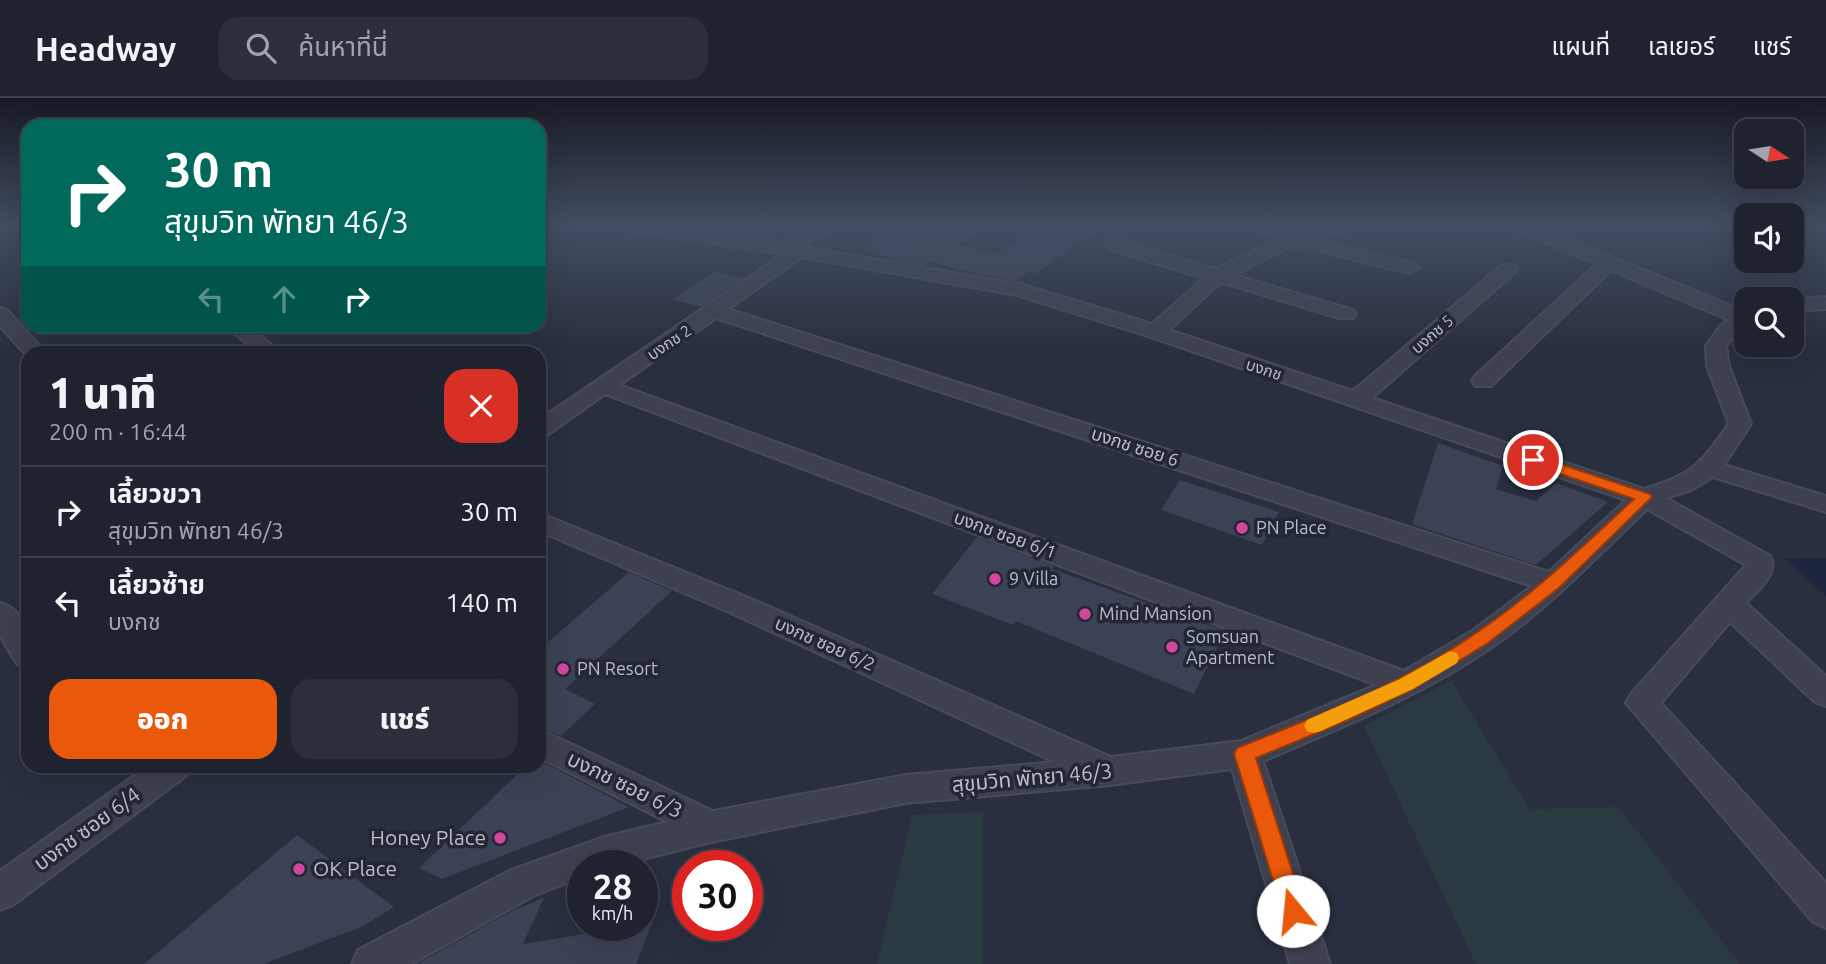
<!DOCTYPE html>
<html lang="th">
<meta charset="utf-8">
<style>
body{margin:0;font-family:Ubuntu,"Noto Sans Thai",sans-serif;background:#2c2f3b;color:#f1f3f6;height:100vh;display:flex;flex-direction:column;font-size:26px;white-space:nowrap}
*{box-sizing:border-box;margin:0}
p{font-size:23px;color:#a1a4aa}
.icon{flex:none;width:38px;height:38px;fill:none;stroke:currentColor;stroke-width:2;stroke-linecap:round;stroke-linejoin:round}
.map{position:relative;flex:1;overflow:hidden}
.details{position:absolute;left:21px;top:248px;width:525px;height:427px;display:flex;flex-direction:column;background:#1f232f;border-radius:21px;box-shadow:0 7px 28px #0002,0 0 0 2px #3c404b}
.details>*{flex:none}
.guide{position:absolute;left:21px;top:21px;width:525px;height:214px;border-radius:21px;box-shadow:0 7px 28px #0002,0 0 0 2px #3c404b;background:#00695c;color:#fff;overflow:hidden}
.needle{width:46px;rotate:102deg}
.fabs{position:absolute;left:1734px;top:21px;display:grid;gap:14px}
.fabs a{display:grid;place-items:center;width:70px;height:70px;border-radius:14px;background:#1f232f;box-shadow:0 7px 28px #0002,0 0 0 2px #3c404b;font-size:35px}
.speed{position:absolute;left:567px;top:752px;display:flex;gap:14px;font-size:35px;font-weight:700;text-align:center}
.speed>*{display:grid;place-content:center;width:91px;height:91px;border-radius:50%;background:#1f232f;box-shadow:0 7px 28px #0002,0 0 0 2px #3c404b;line-height:1}
.speed small{font-size:18px;font-weight:400}
.speed .limit{border:10px solid #d22;background:#fff;color:#111}
.pin{position:absolute;display:grid;place-items:center;width:60px;height:60px;color:#fff;margin:-30px;border:4px solid #fff;border-radius:50%;box-shadow:0 2px 7px #0007}
.me{position:absolute;width:77px;margin:-38px;rotate:343deg;stroke-linejoin:round;filter:drop-shadow(0 0 5px #0008)}
.turn{display:flex;align-items:center;gap:24px;height:147px;padding:0 28px;font-size:32px}
.turn .icon{width:91px;height:91px;stroke-width:2.5}
.turn b{display:block;font-size:49px;line-height:60px}
.lanes{display:flex;align-items:center;height:66px;padding:0 28px;background:#0003;justify-content:center;gap:35px;direction:ltr}
.lanes .off{opacity:.35}
.round{display:grid;place-items:center;flex:none;width:74px;height:74px;border-radius:21px;background:#2c2f3b}
.overview{display:flex;align-items:center;justify-content:space-between;height:119px;padding:0 28px}
h1{font-size:42px;font-weight:800;line-height:52px}
.button{display:flex;gap:14px;margin-top:auto;padding:14px 28px}
.button a{flex:1;height:80px;border-radius:21px;background:#ea580c;color:#fff;font-size:28px;font-weight:800;line-height:80px;text-align:center}
.button a+a{background:#2c2f3b;color:#f1f3f6}
ul{padding:0;list-style:none}
li{display:flex;align-items:center;gap:21px;height:91px;padding:0 28px;border-top:2px solid #3c404b}
li div{flex:1}
li b{display:block;font-size:26px}
li em{font-style:normal}
header{display:flex;align-items:center;gap:42px;box-sizing:border-box;height:98px;padding:0 35px;background:#1f232f;border-bottom:2px solid #3c404b}
header strong{font-size:33px}
nav{display:flex;gap:38px;margin-inline-start:auto;font-size:24px}
.search{width:490px;height:63px;background:#2c2f3b;display:flex;align-items:center;gap:18px;box-sizing:border-box;padding:0 24px;border-radius:21px;color:#a1a4aa;font-size:26px}
.map>svg:first-child{display:block}
.green{fill:#2b3a40}
.water{fill:#1d243d}
.building{fill:#3c4255}
.lines{fill:none;stroke-linecap:round;stroke-linejoin:round}
.minor-casing{stroke:#474a59;stroke-width:4}
.minor{fill:#3d414f;fill-rule:evenodd}
.route{fill:#ea580c;stroke:#983908;stroke-width:2}
.slow{fill:#f59e0b}
.hotel-dot{fill:#d1479c;stroke:#222635;stroke-width:2.5}
.labels{text-anchor:middle;stroke-width:7;stroke-linejoin:round;paint-order:stroke}
.far-street-label{font-size:16px;fill:#babdca;stroke:#222635}
.street-label{font-size:18px;fill:#babdca;stroke:#222635}
.poi-label{font-size:18px;fill:#babdca;stroke:#222635;text-anchor:start}
.near-street-label{font-size:21px;fill:#babdca;stroke:#222635}
.near-poi-label{font-size:21px;fill:#babdca;stroke:#222635;text-anchor:end}
</style>
<header>
<strong>Headway</strong>
<div class="search"><svg class="icon" aria-label="search" viewBox="0 0 24 24"><circle cx="10" cy="10" r="6"/><path d="M15 15l6 6"/></svg>ค้นหาที่นี่</div>
<nav><a>แผนที่</a><a>เลเยอร์</a><a>แชร์</a></nav>
</header>
<div class="map">
<svg width="1826" height="866" viewBox="0 0 1826 866">
<rect width="100%" height="100%" fill="#292f3f"/>
<g class="green">
<path d="M1451,583L1530,711L1618,709L1740,866H1476L1364,628Z"/>
<path d="M983,714V866H877L912,717Z"/>
</g>
<path class="water" d="M1826,460V498L1786,461Z"/>
<g class="building">
<path d="M905,128L938,139L898,162L862,151Z"/>
<path d="M1038,128H1102L1036,175L1029,173L1016,183L958,172L932,163L960,146L996,157Z"/>
<path d="M716,173L743,180L701,209L673,201Z"/>
<path d="M1438,345L1503,368L1496,391L1536,403L1556,385L1608,404L1536,467L1412,426Z"/>
<path d="M1180,382L1279,414L1262,447L1161,412Z"/>
<path d="M977,439L1054,468L1052,471L1225,533L1194,596L1016,523L1013,527L932,496Z"/>
<path d="M629,474L672,493L565,591L595,606L561,638L539,629V552Z"/>
<path d="M539,662L629,709L442,781L419,770L526,668H539Z"/>
<path d="M297,737L394,809L363,828L264,866H144Z"/>
<path d="M544,800L523,846L652,825L636,866H417L516,811Z"/>
</g>
<g class="lines">
<defs>
<g id="minor">
<path d="M622,128H671L783,146L813,128H834L802,149L898,165L963,128H983L918,169L1020,186L1152,226L1204,180L1109,151L1106,147L1109,143H1121L1216,171L1278,141L1250,128H1274L1293,135L1322,128H1350L1348,132L1313,141L1416,166L1419,170L1410,175L1294,147L1234,177L1353,212L1356,216L1353,220H1339L1221,184L1169,232L1353,293L1502,167H1514L1517,171L1514,175L1372,300L1644,391C1694,375 1699,368 1729,326L1707,268L1706,248L1721,227L1729,222L1611,172L1491,288H1475L1472,283L1475,278L1597,166L1516,132L1514,128H1537L1746,214V228L1735,235L1726,248L1729,268L1751,326L1724,367L1826,398V414L1713,379L1691,392L1666,400L1770,458C1780,475 1757,493 1746,505L1826,578V608L1815,604L1730,524L1661,605L1826,785V830L1813,824L1626,605L1631,596L1746,467L1647,411C1597,459 1549,510 1492,549C1421,598 1342,629 1263,663L1330,866H1290L1232,671L1110,687L906,705L711,744L615,768H583V779L535,797L411,866H352L358,852L509,773L604,739L667,724L539,659V631L713,713L906,677L1055,664L729,514L539,433V415L749,500L1111,659L1241,643L1376,587L605,296L547,337L539,339V322L783,156L630,133ZM802,159L1017,197L1148,238L1626,402L1549,474L728,211ZM716,220L1532,488L1472,533L1404,573L619,287Z"/>
<path d="M1826,199V211L1792,213V201Z"/>
<path d="M0,210L7,212L47,256H28V259L0,228Z"/>
<path d="M226,228H248L283,256H259Z"/>
<path d="M0,505C29,513 28,545 28,569L17,566L0,538Z"/>
<path d="M148,668H191L186,678L13,807L0,812V773Z"/>
</g>
</defs>
<use href="#minor" class="minor-casing"/>
<use href="#minor" class="minor"/>
</g>
<linearGradient id="sky" x2="0" y2="1"><stop stop-color="#171a23"/><stop offset="0.51" stop-color="#434d63"/><stop offset="1" stop-color="#434d63" stop-opacity="0"/></linearGradient>
<rect width="1826" height="249" fill="url(#sky)"/>
<path class="route" d="M1533,357L1650,396L1652,399L1560,489L1488,545L1413,591L1348,622L1256,660L1305,813L1301,821L1293,824L1285,821L1234,656L1237,650C1319,617 1403,586 1476,535C1534,496 1583,448 1634,401L1528,365L1526,362Z"/>
<path class="slow" d="M1450,553L1457,555L1459,560L1457,565L1413,591L1321,633L1314,635L1307,633L1304,628L1307,622L1400,581Z"/>
<g class="hotel-dot">
<circle cx="1242" cy="430" r="7"/>
<circle cx="995" cy="481" r="7"/>
<circle cx="1085" cy="516" r="7"/>
<circle cx="1172" cy="549" r="7"/>
<circle cx="563" cy="571" r="7"/>
<circle cx="500" cy="740" r="7"/>
<circle cx="299" cy="771" r="7"/>
</g>
<g class="labels">
<g class="far-street-label">
<text transform="translate(1432 236) rotate(-41)" y="6">บงกช 5</text>
<text transform="translate(669 244) rotate(-34)" y="6">บงกช 2</text>
<text transform="translate(1264 271) rotate(18)" y="6">บงกช</text>
</g>
<g class="street-label">
<text transform="translate(1135 349) rotate(18)" y="6">บงกช ซอย 6</text>
<text transform="translate(1005 437) rotate(20)" y="6">บงกช ซอย 6/1</text>
<text transform="translate(825 546) rotate(24)" y="6">บงกช ซอย 6/2</text>
</g>
<g class="poi-label">
<text x="1256" y="436">PN Place</text>
<text x="1009" y="487">9 Villa</text>
<text x="1099" y="522">Mind Mansion</text>
<text x="1186" y="545">Somsuan<tspan x="1186" dy="21">Apartment</tspan></text>
<text x="577" y="577">PN Resort</text>
</g>
<g class="near-street-label">
<text transform="translate(1032 680) rotate(-5)" y="7">สุขุมวิท พัทยา 46/3</text>
<text transform="translate(625 687) rotate(26)" y="7">บงกช ซอย 6/3</text>
<text transform="translate(87 731) rotate(-36)" y="7">บงกช ซอย 6/4</text>
</g>
<g class="near-poi-label">
<text x="486" y="747">Honey Place</text>
<text x="313" y="778" text-anchor="start">OK Place</text>
</g>
</g>
</svg>
<div class="fabs">
<a><svg class="needle" viewBox="-14 -14 28 28"><path d="M0-13l5 13h-10z" fill="#e53935"/><path d="M0 13l5-13h-10z" fill="#a1a4aa"/></svg></a>
<a><svg class="icon" aria-label="sound" viewBox="0 0 24 24"><path d="M4 9h4l5-4v14l-5-4H4zM17 9q2 3 0 6"/></svg></a>
<a><svg class="icon" aria-label="search" viewBox="0 0 24 24"><circle cx="10" cy="10" r="6"/><path d="M15 15l6 6"/></svg></a>
</div>
<div class="speed"><div>28<small>km/h</small></div><div class="limit">30</div></div>
<div class="pin" style="left:1533px;top:362px;background:#d93025"><svg class="icon" aria-label="arrive" viewBox="0 0 24 24"><path d="M6 21V4h12l-3 4 3 4H6"/></svg></div>
<svg class="me" style="left:1293px;top:813px" viewBox="-20 -20 40 40"><circle r="19" fill="#fff"/><path d="M0-13L10 11 0 6-10 11z" fill="#ea580c"/></svg>
<div class="guide">
<div class="turn"><svg class="icon" aria-label="right" viewBox="0 0 24 24"><path d="M7 20v-9h11M14 6l5 5-5 5"/></svg><div><b>30 m</b>สุขุมวิท พัทยา 46/3</div></div>
<div class="lanes"><svg class="icon off" aria-label="left" viewBox="0 0 24 24"><path d="M17 20v-9H6M10 6l-5 5 5 5"/></svg><svg class="icon off" aria-label="ahead" viewBox="0 0 24 24"><path d="M12 20V5M6 11l6-6 6 6"/></svg><svg class="icon" aria-label="right" viewBox="0 0 24 24"><path d="M7 20v-9h11M14 6l5 5-5 5"/></svg></div>
</div>
<section class="details">
<div class="overview"><div><h1>1 นาที</h1><p>200 m · 16:44</p></div><a class="round" style="background:#d93025;color:#fff"><svg class="icon" aria-label="close" viewBox="0 0 24 24"><path d="M6 6l12 12M18 6L6 18"/></svg></a></div>
<ul>
<li><svg class="icon" aria-label="right" viewBox="0 0 24 24"><path d="M7 20v-9h11M14 6l5 5-5 5"/></svg><div><b>เลี้ยวขวา</b><p>สุขุมวิท พัทยา 46/3</p></div><em>30 m</em></li>
<li><svg class="icon" aria-label="left" viewBox="0 0 24 24"><path d="M17 20v-9H6M10 6l-5 5 5 5"/></svg><div><b>เลี้ยวซ้าย</b><p>บงกช</p></div><em>140 m</em></li>
</ul>
<div class="button"><a>ออก</a><a>แชร์</a></div>
</section>
</div>
